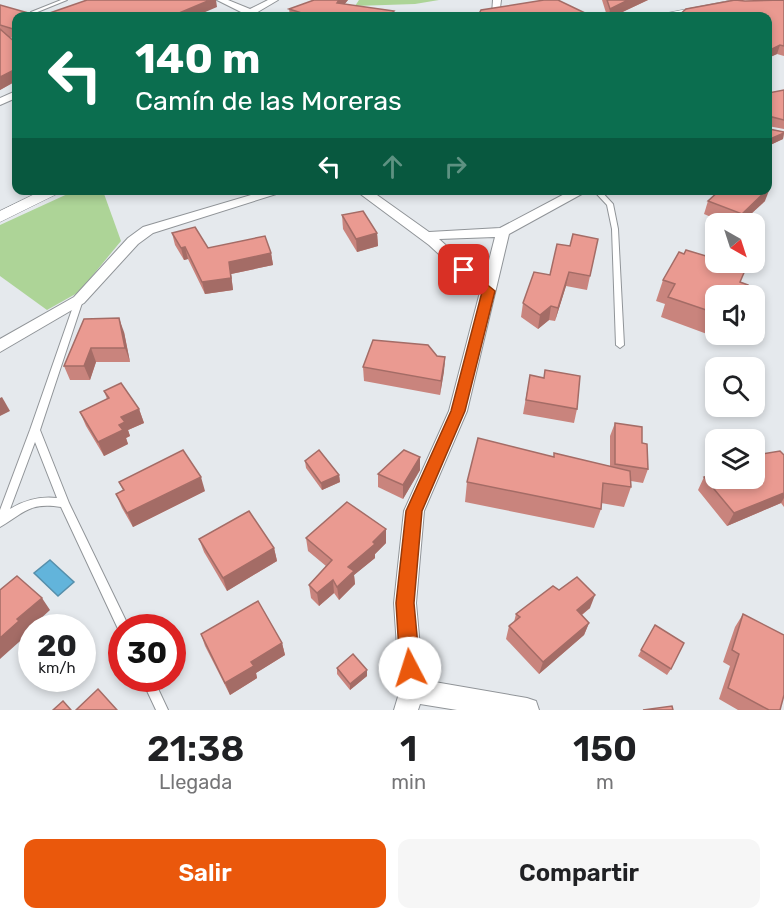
<!DOCTYPE html>
<html lang="es">
<meta charset="utf-8">
<style>
body{margin:0;font-family:Rubik,sans-serif;background:#f6f6f6;color:#202124;height:100vh;display:flex;flex-direction:column;font-size:22px;white-space:nowrap}
*{box-sizing:border-box;margin:0}
p{font-size:20px;color:#757577}
.icon{flex:none;width:33px;height:33px;fill:none;stroke:currentColor;stroke-width:2;stroke-linecap:round;stroke-linejoin:round}
.map{position:relative;height:710px;overflow:hidden}
.drawer{display:flex;flex-direction:column;background:#fff;flex:1}
.drawer>*{flex:none}
.guide{position:absolute;left:12px;top:12px;width:760px;height:183px;border-radius:12px;box-shadow:0 3px 9px #0003;background:#0b6e4f;color:#fff;overflow:hidden}
.needle{width:39px;rotate:141deg}
.fabs{position:absolute;left:705px;top:213px;display:grid;gap:12px}
.fabs a{display:grid;place-items:center;width:60px;height:60px;border-radius:12px;background:#fff;box-shadow:0 3px 9px #0003;font-size:30px}
.speed{position:absolute;left:18px;top:614px;display:flex;gap:12px;font-size:30px;font-weight:700;text-align:center}
.speed>*{display:grid;place-content:center;width:78px;height:78px;border-radius:50%;background:#fff;box-shadow:0 3px 9px #0003;line-height:1}
.speed small{font-size:15px;font-weight:400}
.speed .limit{border:9px solid #d22;background:#fff;color:#111}
.pin{position:absolute;display:grid;place-items:center;width:51px;height:51px;color:#fff;margin:-26px;border-radius:12px;box-shadow:0 3px 9px #0006}
.me{position:absolute;width:66px;margin:-33px;rotate:355deg;stroke-linejoin:round;filter:drop-shadow(0 0 4px #0008)}
.turn{display:flex;align-items:center;gap:21px;height:126px;padding:0 24px;font-size:27px}
.turn .icon{width:78px;height:78px;stroke-width:2.5}
.turn b{display:block;font-size:42px;line-height:51px}
.lanes{display:flex;align-items:center;height:57px;padding:0 24px;background:#0003;justify-content:center;gap:30px;direction:ltr}
.lanes .off{opacity:.35}
.eta{display:flex;justify-content:space-evenly;align-items:center;height:102px;text-align:center}
.eta b{font-size:36px;font-weight:600;line-height:42px}
.action{display:flex;gap:12px;margin-top:auto;padding:12px 24px}
.action a{flex:1;height:69px;border-radius:12px;background:#ea580c;color:#fff;font-size:24px;font-weight:600;line-height:69px;text-align:center}
.action a+a{background:#f6f6f6;color:#202124}
.map>svg:first-child{display:block}
.green{fill:#add497}
.water{fill:#62b4db;stroke:#568fab;stroke-width:1.5}
.lines{fill:none;stroke-linecap:round;stroke-linejoin:round}
.service-casing{stroke:#909498;stroke-width:2}
.minor-casing{stroke:#909498;stroke-width:2}
.tertiary-casing{stroke:#909498;stroke-width:1}
.service{fill:#fff;fill-rule:evenodd}
.minor{fill:#fff;fill-rule:evenodd}
.tertiary{fill:#fff;fill-rule:evenodd}
.wall{fill:#c9847d}
.shaded-wall{fill:#a46c66}
.building{fill:#ea9a91;stroke:#a46c66;stroke-width:1.5}
.route{fill:#ea580c;stroke:#983908;stroke-width:1.5}
</style>
<div class="map">
<svg width="784" height="710" viewBox="0 0 784 710">
<rect width="100%" height="100%" fill="#e5e9ed"/>
<g class="green">
<path d="M359,0H439L415,4L355,6Z"/>
<path d="M74,191H103L121,241L79,292L47,310L0,276V225Z"/>
</g>
<path class="water" d="M50,560L74,582L58,596L34,573Z"/>
<g class="lines">
<defs>
<g id="service">
<path d="M61,0H67L35,13L31,12Z"/>
<path d="M593,190H600L613,204L618,229L624,345L620,348L616,345L612,229L607,205Z"/>
<path d="M76,298H82L83,300L40,430L69,503L129,627H122V632L119,631L61,507C29,502 24,513 0,527V510L30,430ZM35,442L57,498C39,496 25,500 10,509Z"/>
<path d="M141,678H153L168,710H156Z"/>
</g>
<g id="minor">
<path d="M217,0H228L250,9L268,0H278L256,13V16H233L241,12Z"/>
<path d="M493,0H501L499,16L492,14Z"/>
<path d="M16,91V98L0,105V98Z"/>
<path d="M268,190H289L153,233L138,244L84,303L0,352V339L74,297L128,238L143,227Z"/>
<path d="M355,190H370L429,232L500,228L572,190H589L509,234L467,411L424,511L416,603L423,680L527,698L536,701L539,710H457L420,704L418,710H394L400,690L394,603L404,511L449,411L480,292L429,245ZM495,237L484,280L439,239Z"/>
</g>
<g id="tertiary">
<path d="M733,0H754L749,3L681,16H662L667,13Z"/>
<path d="M43,190H65L0,222V211Z"/>
</g>
</defs>
<use href="#service" class="service-casing"/>
<use href="#minor" class="minor-casing"/>
<use href="#tertiary" class="tertiary-casing"/>
<use href="#service" class="service"/>
<use href="#minor" class="minor"/>
<use href="#tertiary" class="tertiary"/>
</g>
<g class="wall">
<path d="M314,0H348L344,4L394,16H290L289,9Z"/>
<path d="M602,0H648L614,16H607Z"/>
<path d="M784,0V56L777,54L768,58V16L745,1Z"/>
<path d="M0,5L16,16V39L9,37L16,81L0,90Z"/>
<path d="M784,90V129L768,126V127V93Z"/>
<path d="M769,129L784,132L783,139L768,146Z"/>
<path d="M708,201H765L740,224H727L704,214Z"/>
<path d="M342,215L377,233L378,246L357,252L343,229Z"/>
<path d="M172,233L208,248L271,253L273,265L231,274L233,290L205,294L188,259L184,260L175,245Z"/>
<path d="M598,239L587,290L566,286L555,321L549,320L538,329L521,317L523,303L550,275L570,246Z"/>
<path d="M663,280L716,296V319H714L707,334L661,317L665,304L656,301Z"/>
<path d="M84,319L124,332L130,362H96L90,380H70L64,366Z"/>
<path d="M437,356L445,357L444,371L440,395L364,381L363,367Z"/>
<path d="M530,375L544,378L577,409L574,423L523,414Z"/>
<path d="M104,391L139,409L144,423L128,430L130,436L126,438L128,444L104,456L86,426L80,412L107,399Z"/>
<path d="M615,423L642,443L648,469L643,483L631,481V487L624,507L601,503V509L594,528L465,502L467,482L553,456L610,466V436Z"/>
<path d="M784,455V507L781,503L727,526L698,490L704,477Z"/>
<path d="M420,457V470L403,499L378,487V474Z"/>
<path d="M305,461L339,475L340,482L322,490L306,468Z"/>
<path d="M119,482L205,491L133,527L122,508L116,494L123,490Z"/>
<path d="M306,538L386,543L375,554V558L354,575L355,584L339,600L334,593L319,606L311,598L309,585L326,566L308,551Z"/>
<path d="M199,539L274,548L277,561L227,591L204,552Z"/>
<path d="M559,590L590,608L582,615L589,623L584,635L539,674L506,639L509,626L514,622L516,614Z"/>
<path d="M743,614L780,710H738L719,699L730,666L723,662L735,627Z"/>
<path d="M655,625L671,669L667,675L638,656Z"/>
<path d="M201,634L282,643L285,655L256,673L257,678L230,695L205,646Z"/>
<path d="M337,668L367,670V676L350,690L337,674Z"/>
</g>
<g class="shaded-wall">
<path d="M210,0H216L217,7L196,16H172Z"/>
<path d="M339,0H348L337,14V3Z"/>
<path d="M628,0H648L614,16H609L610,9Z"/>
<path d="M585,13V16H569Z"/>
<path d="M16,27V37L13,29Z"/>
<path d="M780,45L777,54L768,58V51Z"/>
<path d="M16,69V81L0,90V77Z"/>
<path d="M784,133L783,139L768,146L770,139Z"/>
<path d="M770,188L765,201L740,224H738L742,214Z"/>
<path d="M377,233L378,246L357,252L356,239Z"/>
<path d="M185,247L188,259L184,260L181,248Z"/>
<path d="M271,253L273,265L231,274L233,290L205,294L202,282L229,262Z"/>
<path d="M569,272L566,286L555,321L558,308Z"/>
<path d="M551,306L549,320L538,329L540,315Z"/>
<path d="M119,318L124,332L130,362L125,348Z"/>
<path d="M91,348L96,362L90,380L84,366Z"/>
<path d="M445,357L444,371L440,395L441,381Z"/>
<path d="M2,397L10,411L0,416V398Z"/>
<path d="M139,409L144,423L128,430L130,436L126,438L128,444L104,456L98,442L119,425L121,417Z"/>
<path d="M420,457V470L403,499V485Z"/>
<path d="M339,475L340,482L322,490L321,483Z"/>
<path d="M201,477L205,491L133,527L127,513Z"/>
<path d="M784,493V498L781,503L727,526L734,513Z"/>
<path d="M386,529V543L375,554V558L354,575L355,584L339,600L337,587L348,567Z"/>
<path d="M274,548L277,561L227,591L223,578Z"/>
<path d="M333,580L334,593L319,606L317,593Z"/>
<path d="M595,595L590,608L572,622L577,610Z"/>
<path d="M42,598L50,610L26,632L28,634L0,659V638L17,619Z"/>
<path d="M589,623L584,635L539,674L543,662Z"/>
<path d="M282,643L285,655L256,673L257,678L230,695L225,683L251,662Z"/>
<path d="M367,670V676L350,690V684Z"/>
</g>
<g class="building">
<path d="M87,0H210L172,16H41Z"/>
<path d="M314,0H339L337,3L394,11L389,16H311L289,9Z"/>
<path d="M544,0H558L585,13L569,16H478L481,10Z"/>
<path d="M607,0H628L610,9Z"/>
<path d="M735,0L745,1L784,0V46L780,45L768,51V16H678L686,9Z"/>
<path d="M0,5L39,16H16V27L13,29L0,25Z"/>
<path d="M0,29L16,43V69L0,77Z"/>
<path d="M784,90V120L772,117L769,124L768,117V93Z"/>
<path d="M769,129L784,132V133L770,139Z"/>
<path d="M720,190H767L742,214L708,201Z"/>
<path d="M363,211L377,233L356,239L342,215Z"/>
<path d="M195,227L208,248L265,236L271,253L229,262L231,278L202,282L185,247L181,248L172,233Z"/>
<path d="M573,234L598,239L590,276L569,272L558,308L551,306L540,315L523,303L534,272L550,275L557,244L570,246Z"/>
<path d="M686,250L716,259V262H727L746,268L740,282L748,285L744,296H716L715,313L668,297L675,284L663,280L679,252L684,254Z"/>
<path d="M119,318L125,348H91L84,366H64L84,319Z"/>
<path d="M373,340L428,345L437,356L445,357L441,381L363,367Z"/>
<path d="M545,370L580,376L577,409L526,400L530,375L544,378Z"/>
<path d="M121,383L139,409L121,417L125,422L119,425L123,430L98,442L80,412L109,398L104,391Z"/>
<path d="M615,423L642,427V443L647,444L648,469L615,464Z"/>
<path d="M478,438L554,457V453L630,471L631,487L603,483L601,509L467,482Z"/>
<path d="M183,450L201,477L127,513L116,494L124,490L119,482Z"/>
<path d="M319,450L339,475L321,483L305,461Z"/>
<path d="M404,450L420,457L403,485L378,474Z"/>
<path d="M780,451L784,455V493L734,513L704,477L716,473V478H754V457L762,454Z"/>
<path d="M347,502L386,529L373,542L375,544L348,567L354,571L337,587L333,580L317,593L309,585L332,560L306,538Z"/>
<path d="M249,511L274,548L223,578L199,539Z"/>
<path d="M17,576L42,598L17,619L19,621L0,638V590Z"/>
<path d="M577,577L595,595L577,610L589,623L543,662L509,626L520,617L516,614L553,586L559,590Z"/>
<path d="M258,601L282,643L251,662L254,666L225,683L201,634Z"/>
<path d="M743,614L784,635V695L780,710H769L728,688L739,654L732,650Z"/>
<path d="M655,625L684,643L671,669L641,650Z"/>
<path d="M353,654L367,670L350,684L337,668Z"/>
<path d="M98,689L117,710H76Z"/>
<path d="M63,701L71,710H53Z"/>
<path d="M672,706L673,710H643Z"/>
</g>
<path class="route" d="M464,266L495,291L465,411L422,511L414,603L420,668L417,675L410,678L403,675L400,668L396,603L406,511L451,411L482,292L460,273V267Z"/>
</svg>
<div class="fabs">
<a><svg class="needle" viewBox="-14 -14 28 28"><path d="M0-13l5 13h-10z" fill="#e53935"/><path d="M0 13l5-13h-10z" fill="#757577"/></svg></a>
<a><svg class="icon" aria-label="sound" viewBox="0 0 24 24"><path d="M4 9h4l5-4v14l-5-4H4zM17 9q2 3 0 6"/></svg></a>
<a><svg class="icon" aria-label="search" viewBox="0 0 24 24"><circle cx="10" cy="10" r="6"/><path d="M15 15l6 6"/></svg></a>
<a><svg class="icon" aria-label="layers" viewBox="0 0 24 24"><path d="M12 4l9 5-9 5-9-5zM3 14l9 5 9-5"/></svg></a>
</div>
<div class="speed"><div>20<small>km/h</small></div><div class="limit">30</div></div>
<div class="pin" style="left:464px;top:270px;background:#d93025"><svg class="icon" aria-label="arrive" viewBox="0 0 24 24"><path d="M6 21V4h12l-3 4 3 4H6"/></svg></div>
<svg class="me" style="left:410px;top:668px" viewBox="-20 -20 40 40"><circle r="19" fill="#fff"/><path d="M0-13L10 11 0 6-10 11z" fill="#ea580c"/></svg>
<div class="guide">
<div class="turn"><svg class="icon" aria-label="left" viewBox="0 0 24 24"><path d="M17 20v-9H6M10 6l-5 5 5 5"/></svg><div><b>140 m</b>Camín de las Moreras</div></div>
<div class="lanes"><svg class="icon" aria-label="left" viewBox="0 0 24 24"><path d="M17 20v-9H6M10 6l-5 5 5 5"/></svg><svg class="icon off" aria-label="ahead" viewBox="0 0 24 24"><path d="M12 20V5M6 11l6-6 6 6"/></svg><svg class="icon off" aria-label="right" viewBox="0 0 24 24"><path d="M7 20v-9h11M14 6l5 5-5 5"/></svg></div>
</div>
</div>
<section class="drawer">
<div class="eta">
<div><b>21:38</b><p>Llegada</p></div>
<div><b>1</b><p>min</p></div>
<div><b>150</b><p>m</p></div>
</div>
<div class="action"><a>Salir</a><a>Compartir</a></div>
</section>
